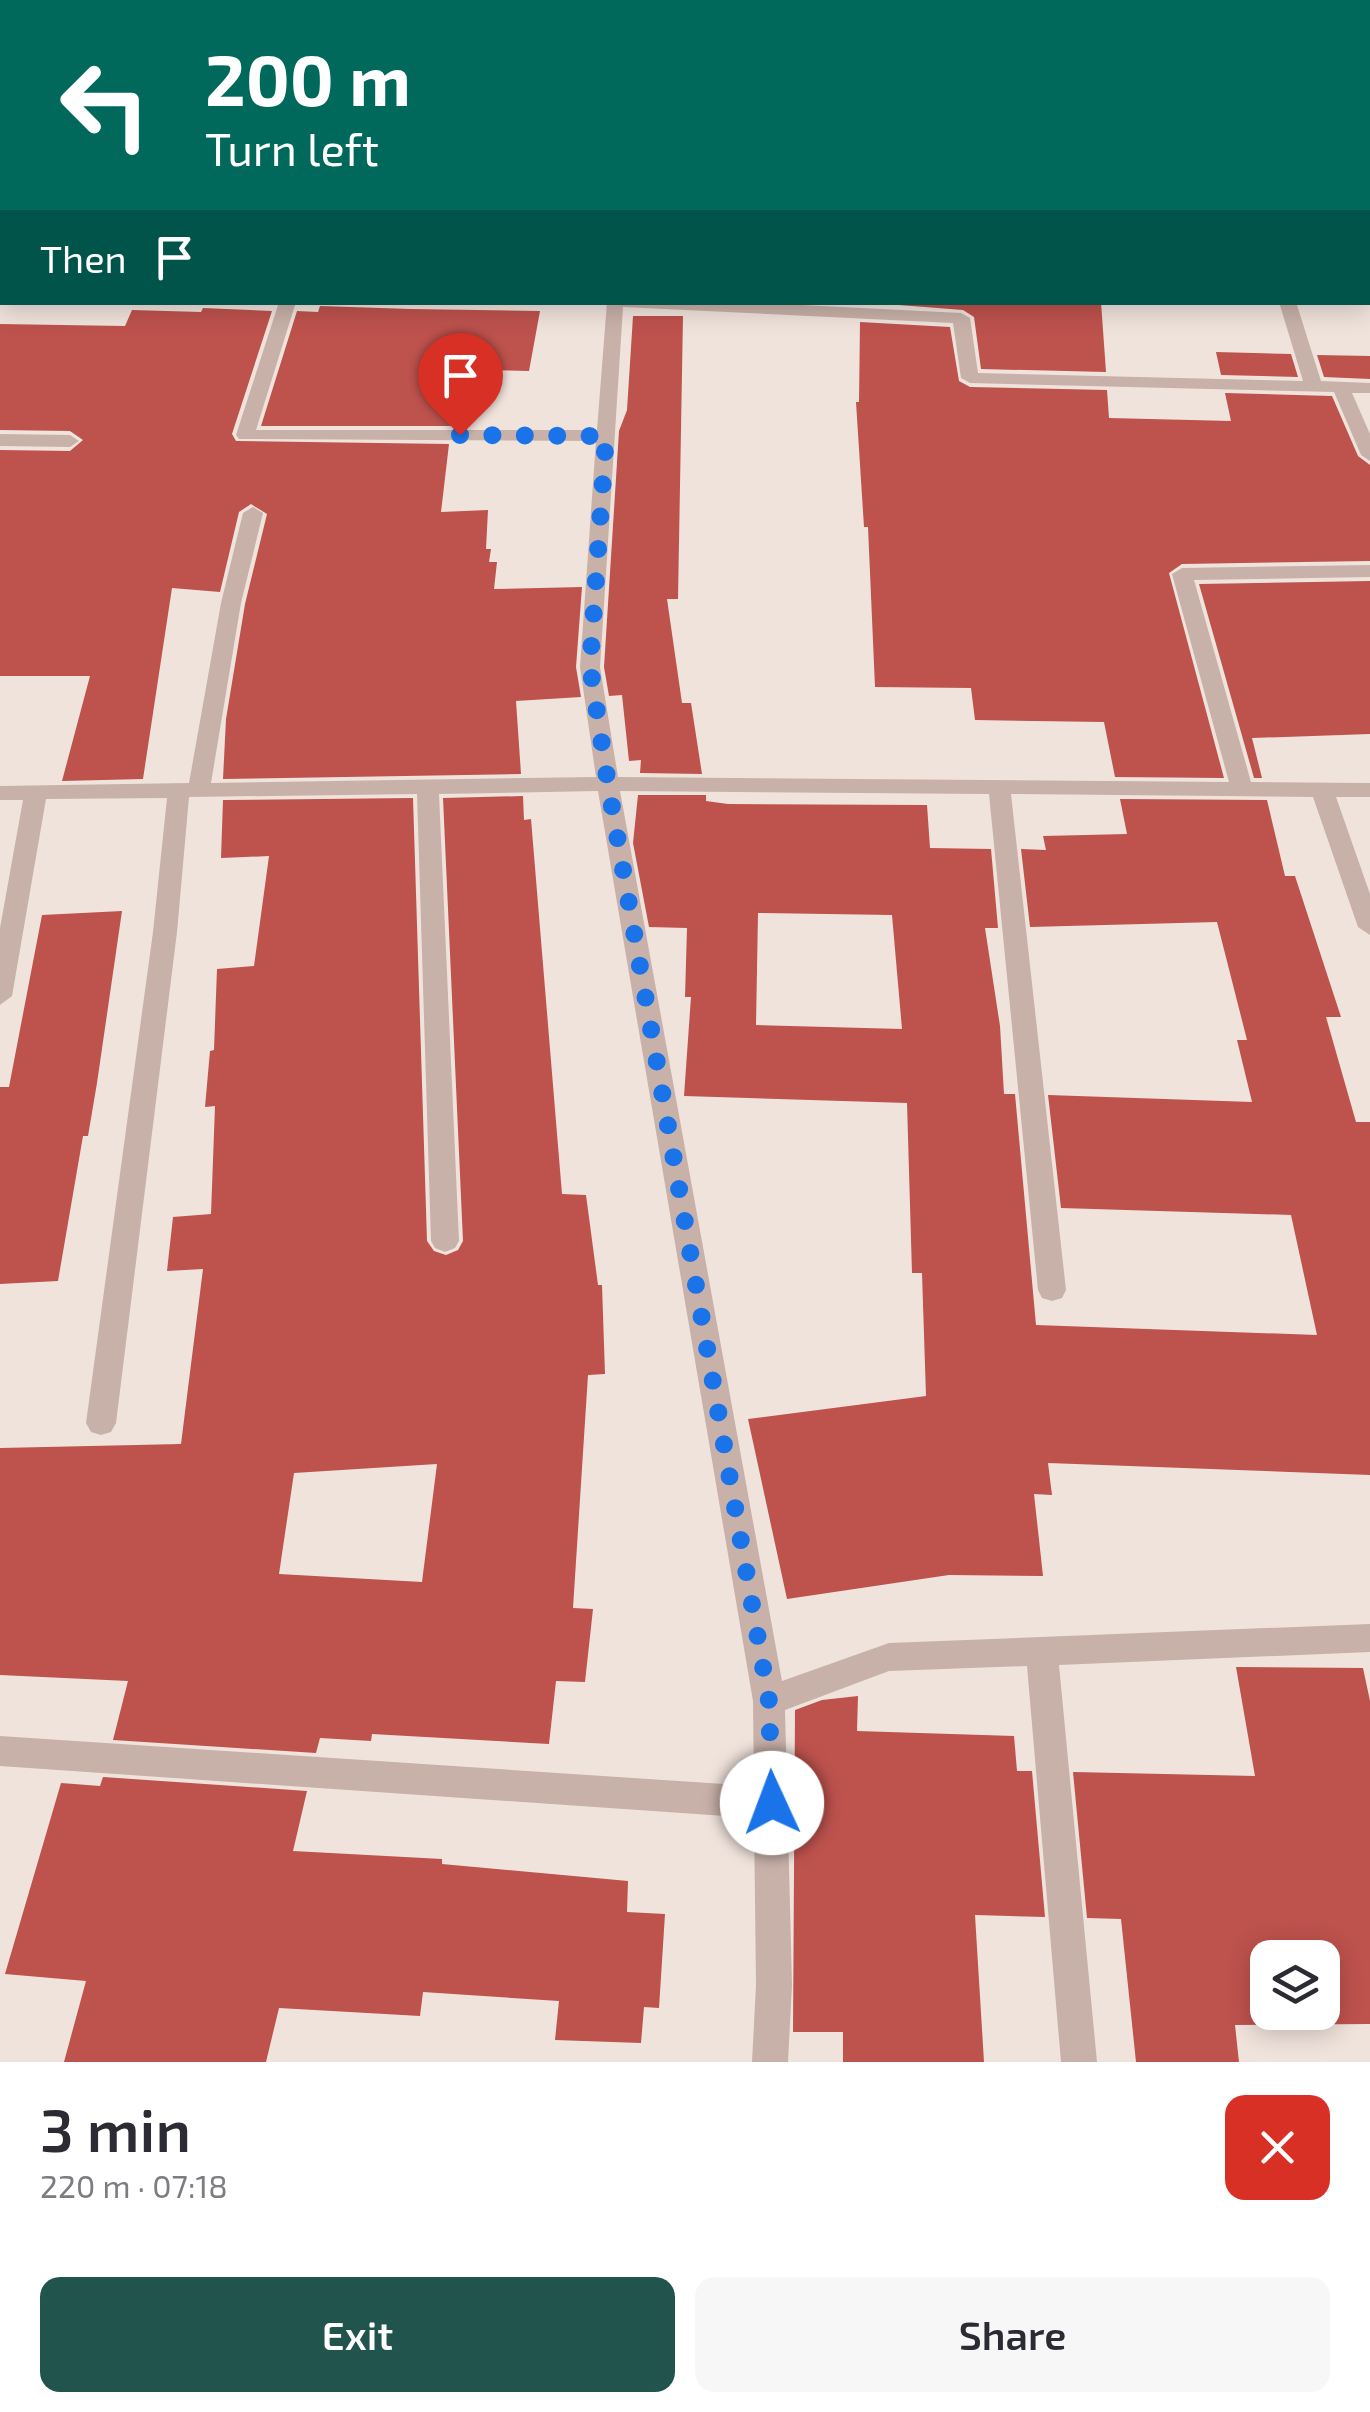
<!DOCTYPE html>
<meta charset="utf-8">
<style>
body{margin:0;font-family:"Exo 2",sans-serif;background:#f7f7f7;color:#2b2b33;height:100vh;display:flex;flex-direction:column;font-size:38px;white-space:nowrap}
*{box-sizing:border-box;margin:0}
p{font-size:32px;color:#7c7c81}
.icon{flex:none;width:55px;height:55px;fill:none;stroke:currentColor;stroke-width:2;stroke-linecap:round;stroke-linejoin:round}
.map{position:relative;height:2062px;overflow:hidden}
.details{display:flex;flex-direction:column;background:#fff;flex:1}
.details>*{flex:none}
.hud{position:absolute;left:0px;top:0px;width:1370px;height:305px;box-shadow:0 5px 25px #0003;background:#00695c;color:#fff;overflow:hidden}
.tools{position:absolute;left:1250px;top:1940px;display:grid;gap:20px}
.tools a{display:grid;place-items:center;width:90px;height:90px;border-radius:20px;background:#fff;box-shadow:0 5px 25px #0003;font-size:50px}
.pin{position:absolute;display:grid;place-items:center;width:85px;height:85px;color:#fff;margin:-102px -42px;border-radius:50% 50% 50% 0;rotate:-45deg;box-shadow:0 0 10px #0007}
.pin .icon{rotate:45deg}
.me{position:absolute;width:110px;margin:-55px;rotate:358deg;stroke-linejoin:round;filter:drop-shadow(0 0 8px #0008)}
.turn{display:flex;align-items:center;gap:35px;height:210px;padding:0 40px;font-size:45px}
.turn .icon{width:130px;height:130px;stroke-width:2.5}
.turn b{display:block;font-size:70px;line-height:85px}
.then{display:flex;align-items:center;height:95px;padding:0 40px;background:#0003;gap:20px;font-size:38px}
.round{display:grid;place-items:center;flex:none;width:105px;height:105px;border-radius:20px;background:#f7f7f7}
.head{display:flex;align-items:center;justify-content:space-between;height:170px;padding:0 40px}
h1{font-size:60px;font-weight:600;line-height:75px}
.button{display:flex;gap:20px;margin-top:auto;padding:20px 40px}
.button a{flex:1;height:115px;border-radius:20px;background:#21544d;color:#fff;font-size:40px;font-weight:600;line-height:115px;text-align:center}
.button a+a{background:#f7f7f7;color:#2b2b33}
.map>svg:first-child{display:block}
.building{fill:#be524d;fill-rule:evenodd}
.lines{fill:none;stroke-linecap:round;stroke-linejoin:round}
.minor{fill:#c8b1a9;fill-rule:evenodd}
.route{stroke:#1a73e8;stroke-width:18;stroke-dasharray:0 32.4}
</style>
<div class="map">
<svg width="1370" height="2062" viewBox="0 0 1370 2062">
<rect width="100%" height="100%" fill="#f0e3dc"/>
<g class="building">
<path d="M860,302H1101L1106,372L981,369L974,317L963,310Z"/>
<path d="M320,306L411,309L540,311L529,371L483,370L477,409H453L451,426H261L297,311L318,312Z"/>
<path d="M203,308L272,311L232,434L236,441L449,444L441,512L488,510L486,549H491L489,562H497L494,589L582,587L576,667L581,697L516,701L521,774L223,779L226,719L245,604L267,514L251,504L239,512L220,592L172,588L143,779L62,781L90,676H0V450L70,451L83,440L70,431L0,430V324L125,326L132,310L201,312Z"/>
<path d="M633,316H683L678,599H667L682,703H691L702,774L640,773L641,760L629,761L622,695L609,696L604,667L619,431L627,410Z"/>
<path d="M860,322L950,327L959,381L970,387L1107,390L1109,418L1231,421L1225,393L1332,396L1358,456L1370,465V561L1182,564L1169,573L1224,778L1115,777L1104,722L975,720L971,688L875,687L868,527H864L856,402H859Z"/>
<path d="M1216,352L1291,354L1298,377L1221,375Z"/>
<path d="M1317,355L1370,356V379L1324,377Z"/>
<path d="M1370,581V734L1252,738L1262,778H1254L1199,584Z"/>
<path d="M638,795H706V801L728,804L927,805L930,848L991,849L998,928H985L1000,1026L1004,1094H1015L1036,1325L1317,1335L1291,1215L1061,1208L1048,1095L1252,1102L1237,1040H1247L1217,922L1030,927L1021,849L1046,850L1043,836L1127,834L1120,799L1267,800L1285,876H1295L1341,1017H1326L1356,1122H1370V1475L1048,1463L1052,1495L1034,1494L1043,1576L949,1575L787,1599L748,1419L926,1396L922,1273H912L907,1103L684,1096L691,997H685L687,928L649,927L633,843ZM758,913L892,915L902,1029L756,1025Z"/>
<path d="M523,796L524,820L531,819L562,1194L586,1195L598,1285H602L605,1374L588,1375L573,1608L593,1609L585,1682L556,1681L549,1744L372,1734L371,1741L320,1738L316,1753L113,1740L128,1681L0,1675V1448L181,1444L203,1269L167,1271L173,1217L211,1214L215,1106L205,1107L210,1051L214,1050L217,969L254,966L269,856L221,858L223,800L413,798L427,1241L434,1251L446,1255L458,1250L463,1241L443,798ZM437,1464L422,1582L279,1574L294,1473Z"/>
<path d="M122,911L97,1083L88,1136H83L58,1281L0,1284V1087H9L42,915Z"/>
<path d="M1236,1667L1363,1668L1370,1701V2024L1235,2025L1239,2062H1136L1121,1919L1087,1918L1073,1772L1255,1776ZM1268,1958H1322V2012H1268Z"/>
<path d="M858,1696L857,1731L1014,1736L1017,1771H1032L1045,1917L975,1915L984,2062H843V2032H793L795,1710L822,1700Z"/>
<path d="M103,1777L307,1791L293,1851L442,1859V1864L628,1881L627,1912L665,1914L659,2008L644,2007L641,2043L555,2040L559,2001L423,1992L420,2016L279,2008L266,2062H64L86,1981L5,1974L61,1783L100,1786Z"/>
</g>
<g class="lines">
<g class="minor">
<path d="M320,0H334V2H321Z"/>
<path d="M629,0H643V2H630Z"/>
<path d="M869,0H883L884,2H871Z"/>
<path d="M1145,0H1159L1160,2H1147Z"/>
<rect x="0" y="27" width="2" height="8"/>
<rect x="1368" y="28" width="2" height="8"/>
<rect x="0" y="289" width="2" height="10"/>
<path d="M279,302H296L256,430H597L607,302H742L961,313L970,318L978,373L1303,381L1279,302H1296L1321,381L1370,383V393H1352L1370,434V461L1361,455L1334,392L970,383L961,378L953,323L623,307L600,667L618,777L1229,782L1172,574L1182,568L1370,565V577L1194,580L1251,782L1370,783V797H1336L1370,894V935L1358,927L1313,797L1011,794L1066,1290L1062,1298L1052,1301L1042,1298L1038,1290L989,794L620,791L782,1681L889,1643L1370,1624V1652L1059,1665L1097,2062H1061L1027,1666L889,1671L785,1710L792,1985L788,2062H752L756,1985L754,1818L0,1766V1736L754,1786L753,1701L598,791L439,794L459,1241L455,1248L445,1252L435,1248L431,1241L417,794L189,797L177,932L116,1423L111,1432L101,1435L91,1432L86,1423L153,932L167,798L46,799L12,996L0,1005V928L23,800H0V786L189,783L221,603L243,513L253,507L263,513L241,603L211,783L596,777L580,667L596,441L239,439L236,435Z"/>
<path d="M0,434L70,435L79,441L70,447L0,446Z"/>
</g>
</g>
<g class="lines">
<path class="route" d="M460,435L606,436L590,666L608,784L769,1701L772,1803"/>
</g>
</svg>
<div class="tools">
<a><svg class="icon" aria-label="layers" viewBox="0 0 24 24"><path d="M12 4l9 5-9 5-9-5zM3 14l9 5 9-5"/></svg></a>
</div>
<div class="pin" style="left:460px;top:435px;background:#d93025"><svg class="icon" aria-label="arrive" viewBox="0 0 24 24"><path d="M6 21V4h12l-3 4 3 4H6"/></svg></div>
<svg class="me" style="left:772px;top:1803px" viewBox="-20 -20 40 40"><circle r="19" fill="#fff"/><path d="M0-13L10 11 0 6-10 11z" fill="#1a73e8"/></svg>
<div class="hud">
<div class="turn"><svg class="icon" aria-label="left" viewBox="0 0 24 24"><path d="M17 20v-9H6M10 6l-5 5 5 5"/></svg><div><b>200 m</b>Turn left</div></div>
<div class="then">Then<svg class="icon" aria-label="arrive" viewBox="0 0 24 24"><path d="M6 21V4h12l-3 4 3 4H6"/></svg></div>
</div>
</div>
<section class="details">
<div class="head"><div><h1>3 min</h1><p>220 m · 07:18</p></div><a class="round" style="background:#d93025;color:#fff"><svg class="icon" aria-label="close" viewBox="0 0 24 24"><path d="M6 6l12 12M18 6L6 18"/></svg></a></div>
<div class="button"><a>Exit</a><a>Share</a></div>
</section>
